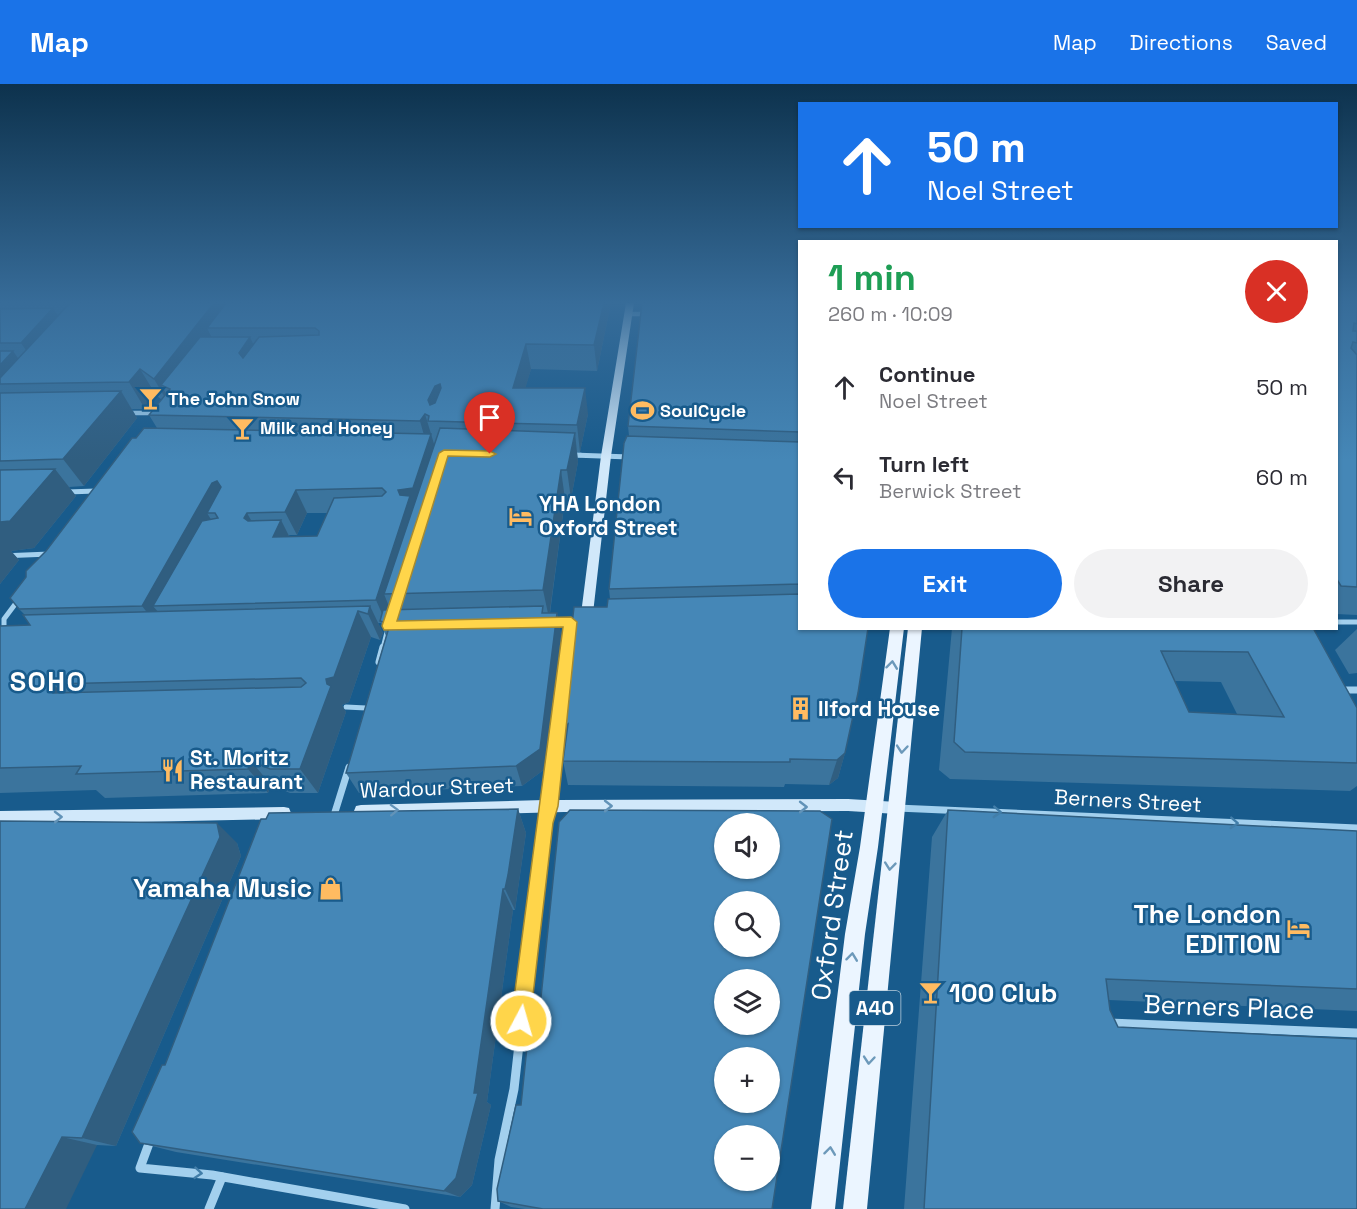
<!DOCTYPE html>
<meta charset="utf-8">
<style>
body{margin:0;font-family:"Space Grotesk",sans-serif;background:#f2f2f3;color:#2b2b33;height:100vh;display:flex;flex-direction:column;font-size:22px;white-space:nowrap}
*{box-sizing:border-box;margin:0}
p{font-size:20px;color:#7c7c81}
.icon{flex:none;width:33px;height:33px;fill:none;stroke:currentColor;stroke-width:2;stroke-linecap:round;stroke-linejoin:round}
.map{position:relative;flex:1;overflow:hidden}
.sheet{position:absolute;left:798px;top:156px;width:540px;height:390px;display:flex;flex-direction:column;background:#fff;border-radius:0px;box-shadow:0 2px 4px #0004}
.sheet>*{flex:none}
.top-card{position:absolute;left:798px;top:18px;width:540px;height:126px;border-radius:0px;box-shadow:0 2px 4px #0004;background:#1a73e8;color:#fff;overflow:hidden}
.buttons{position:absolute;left:714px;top:729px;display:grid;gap:12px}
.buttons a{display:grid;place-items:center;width:66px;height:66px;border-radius:50%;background:#fff;box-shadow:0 2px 4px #0004;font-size:30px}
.pin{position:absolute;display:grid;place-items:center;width:51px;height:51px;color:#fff;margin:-62px -26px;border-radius:50% 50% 50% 0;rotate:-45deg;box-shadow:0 0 6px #0007}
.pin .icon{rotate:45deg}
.me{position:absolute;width:66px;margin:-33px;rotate:6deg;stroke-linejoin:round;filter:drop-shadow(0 0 4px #0008)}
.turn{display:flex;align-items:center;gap:21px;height:126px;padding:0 30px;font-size:27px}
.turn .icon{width:78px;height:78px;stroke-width:2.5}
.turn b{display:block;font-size:42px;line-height:51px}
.round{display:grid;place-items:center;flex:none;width:63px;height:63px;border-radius:32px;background:#f2f2f3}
.overview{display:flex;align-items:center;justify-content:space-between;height:102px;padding:0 30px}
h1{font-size:36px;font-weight:600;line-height:45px;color:#1e9e55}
.button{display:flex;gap:12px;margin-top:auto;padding:12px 30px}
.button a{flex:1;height:69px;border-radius:36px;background:#1a73e8;color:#fff;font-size:24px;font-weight:600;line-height:69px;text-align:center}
.button a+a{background:#f2f2f3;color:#2b2b33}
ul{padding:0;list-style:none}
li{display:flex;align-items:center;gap:18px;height:90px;padding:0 30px}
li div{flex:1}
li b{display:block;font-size:22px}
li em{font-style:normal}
header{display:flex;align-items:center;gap:36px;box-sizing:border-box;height:84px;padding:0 30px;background:#1a73e8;color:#fff}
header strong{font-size:28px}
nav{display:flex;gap:33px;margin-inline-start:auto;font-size:21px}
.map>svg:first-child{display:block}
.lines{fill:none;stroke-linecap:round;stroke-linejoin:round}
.lane{stroke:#a3d0ee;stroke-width:5}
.street-far3{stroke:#a3d0ee;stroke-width:4.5}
.street-far2{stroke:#a3d0ee;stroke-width:5}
.street-far1{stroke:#a3d0ee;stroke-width:7}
.street{stroke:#a3d0ee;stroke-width:9}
.secondary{fill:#d1e8fa;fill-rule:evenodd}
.primary{fill:#ebf5ff;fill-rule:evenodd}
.wall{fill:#3b749d;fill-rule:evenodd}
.shaded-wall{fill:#305e80}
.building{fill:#4587b7;stroke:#305e80;stroke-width:1.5;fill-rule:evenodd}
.oneway{stroke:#6c99ba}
.oneway2{stroke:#6293b8}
.oneway3{stroke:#427ea9}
.route{fill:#ffd54a;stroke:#a68a30;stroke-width:1.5}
.labels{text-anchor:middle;stroke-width:5;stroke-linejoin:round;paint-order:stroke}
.far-poi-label{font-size:18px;font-weight:bold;fill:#fff;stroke:#185b8c;text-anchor:start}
.shield{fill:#185b8c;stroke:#bacedc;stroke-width:1.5}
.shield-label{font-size:20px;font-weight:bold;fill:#fff}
.poi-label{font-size:21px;font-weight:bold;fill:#fff;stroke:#185b8c;text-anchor:start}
.street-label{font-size:21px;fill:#fff;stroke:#185b8c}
.near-poi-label{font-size:26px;font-weight:bold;fill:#fff;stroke:#185b8c;text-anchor:end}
.near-street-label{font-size:26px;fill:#fff;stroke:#185b8c}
.district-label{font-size:27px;font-weight:bold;letter-spacing:1.5px;fill:#fff;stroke:#185b8c}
</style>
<header>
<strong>Map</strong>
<nav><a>Map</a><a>Directions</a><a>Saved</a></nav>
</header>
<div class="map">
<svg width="1357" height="1125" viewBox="0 0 1357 1125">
<rect width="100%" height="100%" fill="#185b8c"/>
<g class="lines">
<path class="lane" d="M346,623L366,624"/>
<g class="street-far3">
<path d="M629,230H649"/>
<path d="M127,329H158"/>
<path d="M572,371H581"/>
</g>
<g class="street-far2">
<path d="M572,371L630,373"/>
<path d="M67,408L96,407"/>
<path d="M0,472L50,470"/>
<path d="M1336,538H1357"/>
<path d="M9,548L4,544V535L19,515"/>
<path d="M383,564L388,544"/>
</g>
<g class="street-far1">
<path d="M379,578L383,563"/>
<path d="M1340,606H1357"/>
<path d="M897,724L1357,744"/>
<path d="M335,728L349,683"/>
<path d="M535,811L545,739L550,722"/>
</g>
<g class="street">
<path d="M1109,939L1357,949"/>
<path d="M151,1054L140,1084L212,1091L405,1125"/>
<path d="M209,1125L222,1093"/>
<path d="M495,1125L499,1076L514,1005L536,809"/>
</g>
<g class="secondary">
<path d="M626,219H634L611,372L592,538L586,542L580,538L601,372Z"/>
<path d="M571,534L577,538L558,716L848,715L897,718L902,719L904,724L902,729L897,730L848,727L564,728L361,733L356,732L354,727L356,722L361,721L544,716L565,538Z"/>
<path d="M284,723L289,724L291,729L289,734L284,735L0,741V727Z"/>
</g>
<g class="primary">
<path d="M890,544H904L878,763L865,850L835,1125H811L845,850L860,763Z"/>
<path d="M908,544H922L867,1125H843Z"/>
</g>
</g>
<g class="wall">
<path d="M0,219H611L597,287L531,285L525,304L588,330L580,368H577L578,378L571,415H565L550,529H557L561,551L545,685L522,702L359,709L346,689L386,552L381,539H378L383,549L380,556L371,553L349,618L342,621L346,628L318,709H290L271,701L268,709L105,714L96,706L0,709V542L30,541L25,531L19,525L46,467L136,354L157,344L149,331L162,316L156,311L145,325H132L137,334L84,402L69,403L76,412L34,464L11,467L19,476L0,500ZM307,429H328L317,452L290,453L289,451H297Z"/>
<path d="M800,219V544L845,669L838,694L829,701L785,700L784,703L568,701L563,677L564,667L560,646L610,515L609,505L629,352L628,342Z"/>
<path d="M1336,219H1357V531L1336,530Z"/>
<path d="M952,544H1313L1357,624V702L1350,707L950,695L939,686ZM1175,597L1221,598L1237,630L1189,628Z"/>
<path d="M1357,545V589L1349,590L1335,566Z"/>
<path d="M518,725L526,749L515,826H513L487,1018L491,1021L472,1101L460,1113L176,1068L140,1059L165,981L266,735Z"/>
<path d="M948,726L1357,747V927L1109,916L1110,926L1118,943L1357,1125H904L932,753Z"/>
<path d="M237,759L241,772L116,1062L97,1061L0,1125Z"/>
<path d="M498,1117L772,1125H525L511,1123Z"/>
</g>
<g class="shaded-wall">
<path d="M214,219H245L207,244L215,260L170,305L161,301L172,319L170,322L154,295Z"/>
<path d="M604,219H611L597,287L594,261Z"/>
<path d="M53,224L70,250L39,285L21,259Z"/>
<path d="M250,253L262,279L251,295L239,269Z"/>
<path d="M526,260L531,285L518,330L513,304Z"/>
<path d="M13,267L32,294L0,300V281Z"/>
<path d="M140,285L156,311L145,325L129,298Z"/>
<path d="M440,300L447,327L438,337L428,316L435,302Z"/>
<path d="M585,304L588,330L580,368L577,341Z"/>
<path d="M121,307L137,334L84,402L63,375Z"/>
<path d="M425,330L438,373L384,510L390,525L386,539L376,516L398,406L427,362L420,337Z"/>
<path d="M575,349L578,378L571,415L567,386Z"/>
<path d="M55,385L76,412L34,464L11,467L19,476L0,500V438Z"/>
<path d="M561,386L565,415L549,534L543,506Z"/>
<path d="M217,397L230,420L215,429H207L215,442L153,522L165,536L160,545L142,522L212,399Z"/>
<path d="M296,406L307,429L297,451L285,428Z"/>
<path d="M247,429L260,452L244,434Z"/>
<path d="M281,436L293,460L273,453Z"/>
<path d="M370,522L383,549L380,556L368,530Z"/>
<path d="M358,527L371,553L349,618L342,621L346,628L318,709L300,685L327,600L326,595Z"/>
<path d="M557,529L561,551L545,685L522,702L516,682Z"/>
<path d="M53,600L80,625L75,631L48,605Z"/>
<path d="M568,640L565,671L560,646Z"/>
<path d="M845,669L838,694L829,701L837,676Z"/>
<path d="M251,677L271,701L268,709L248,685Z"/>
<path d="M518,725L526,749L515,826L505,805Z"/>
<path d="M217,739L237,759L241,772L116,1062L82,1054Z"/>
<path d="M503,805L513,826L487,1018L491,1021L472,1101L460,1113L444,1107L474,1009Z"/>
<path d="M62,1053L97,1061L66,1125H25Z"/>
</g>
<g class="building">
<path d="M70,219H214L154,295L140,285L129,298L0,300V294Z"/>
<path d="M226,219H604L594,261L526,260L513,304H585L577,341L428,337L429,332L425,330L420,337L149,331L170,305L161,301L200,253H250L239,269L243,274L259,253L319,251V247L315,244H207ZM440,300L441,304L435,319L430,321L428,316L435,302Z"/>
<path d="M642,219H800V348L628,342Z"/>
<path d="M1336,219H1357V240L1354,239L1353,247H1357V259L1353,258L1351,264L1357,271V503L1341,502L1336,494Z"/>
<path d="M53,224L21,259H0V225Z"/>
<path d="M0,267H13L0,281Z"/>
<path d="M121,307L63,375L0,377V309Z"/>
<path d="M144,344L431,350L413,404L398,406L400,411L410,412L376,516L153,522L202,437L218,434L215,429H207L221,403L217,397L212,399L142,522L19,525L10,514L26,493V487L46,467L132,354H136ZM382,404L386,408L382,412L334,414L317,452L273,453L281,436L248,437L244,434L247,429L285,428L296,406Z"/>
<path d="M440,344L575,349L567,386H561L543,506L384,510Z"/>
<path d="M627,352L800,358V500L609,505L624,359Z"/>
<path d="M55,385L10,437L0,438V386Z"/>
<path d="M800,510V544H868L858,609L845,669L837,676L790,675V678L563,677L568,640L560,646L574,523H607L608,515Z"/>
<path d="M370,522L368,530L358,527L334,593L326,595L327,600L331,602L300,685H270L251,677L248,685L76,690L81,682L0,684V542L30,541L23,531ZM301,594L306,599L301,603L53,609L48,605L53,600Z"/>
<path d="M543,522L542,529H557L540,665L516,682L346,689L390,540L380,537L383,526Z"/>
<path d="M962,544H1313L1357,624V679L965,668L954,658ZM1161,567L1248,568L1284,633L1189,628Z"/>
<path d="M518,725L508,791L505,805H503L474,1009H478L456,1094L444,1107L140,1059L132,1048L162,981H165L261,735H266L269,729Z"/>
<path d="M570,726L820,727L832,735L772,1125H543L498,1117L497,1105L516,1021H521L532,914L541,913L559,738ZM724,740H770V784H724ZM724,818H770V862H724ZM724,896H770V940H724ZM724,974H770V1018H724ZM724,1052H770V1096H724Z"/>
<path d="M948,726L1357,747V905L1106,895L1110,926L1118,943L1357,955V1125H924Z"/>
<path d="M0,737L217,739L220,753L82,1054L62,1053L25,1125H0Z"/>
</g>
<defs><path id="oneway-chevron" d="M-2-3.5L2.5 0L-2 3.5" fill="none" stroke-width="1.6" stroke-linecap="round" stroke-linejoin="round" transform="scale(1.5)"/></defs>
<g class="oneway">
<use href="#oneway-chevron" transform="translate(892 581) rotate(-83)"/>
<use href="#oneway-chevron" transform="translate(902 665) rotate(95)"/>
<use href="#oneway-chevron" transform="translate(890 782) rotate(96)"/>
<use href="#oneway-chevron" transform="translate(852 873) rotate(-83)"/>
<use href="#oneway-chevron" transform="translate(869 976) rotate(95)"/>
<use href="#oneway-chevron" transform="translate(830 1067) rotate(-83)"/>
</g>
<g class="oneway2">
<use href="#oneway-chevron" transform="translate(608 722)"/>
<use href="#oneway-chevron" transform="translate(803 723)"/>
<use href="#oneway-chevron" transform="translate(394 726) rotate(-2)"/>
<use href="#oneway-chevron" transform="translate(58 733) rotate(-1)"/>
</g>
<g class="oneway3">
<use href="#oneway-chevron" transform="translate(997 728) rotate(3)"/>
<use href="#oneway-chevron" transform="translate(1234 739) rotate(3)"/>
<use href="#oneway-chevron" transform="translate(198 1089) rotate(5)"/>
</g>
<linearGradient id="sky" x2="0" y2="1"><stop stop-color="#0d324d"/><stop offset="0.58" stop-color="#376c99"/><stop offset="1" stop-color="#376c99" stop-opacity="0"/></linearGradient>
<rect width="1357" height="377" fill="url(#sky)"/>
<path class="route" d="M444,366L490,367L496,370L490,373L448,372L397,537L571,533L577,538L558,722L553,739L530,937L528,944L521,947L514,944L511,937L563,543L384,546L382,542L439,369Z"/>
<defs>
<symbol id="bar-bare" viewBox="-9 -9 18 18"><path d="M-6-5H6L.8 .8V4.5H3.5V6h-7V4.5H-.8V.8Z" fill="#ffbb61" stroke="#185b8c" stroke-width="2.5" paint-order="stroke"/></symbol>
<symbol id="stadium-bare" viewBox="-9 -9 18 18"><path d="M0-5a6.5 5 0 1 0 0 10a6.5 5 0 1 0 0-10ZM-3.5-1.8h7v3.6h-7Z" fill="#ffbb61" stroke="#185b8c" stroke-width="2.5" paint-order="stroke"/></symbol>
<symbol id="hotel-bare" viewBox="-9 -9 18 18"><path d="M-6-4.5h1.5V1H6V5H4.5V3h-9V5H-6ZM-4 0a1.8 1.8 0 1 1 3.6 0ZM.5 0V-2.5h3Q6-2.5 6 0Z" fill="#ffbb61" stroke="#185b8c" stroke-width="2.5" paint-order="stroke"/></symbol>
<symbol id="building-bare" viewBox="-9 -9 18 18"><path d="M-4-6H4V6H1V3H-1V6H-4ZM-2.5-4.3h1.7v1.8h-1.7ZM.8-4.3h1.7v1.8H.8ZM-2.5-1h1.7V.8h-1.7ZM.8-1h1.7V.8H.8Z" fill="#ffbb61" stroke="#185b8c" stroke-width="2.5" paint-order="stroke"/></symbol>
<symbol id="restaurant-bare" viewBox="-9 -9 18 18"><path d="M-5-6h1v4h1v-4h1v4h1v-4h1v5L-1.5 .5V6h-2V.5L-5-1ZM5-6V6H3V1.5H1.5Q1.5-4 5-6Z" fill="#ffbb61" stroke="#185b8c" stroke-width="2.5" paint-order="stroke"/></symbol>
<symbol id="shop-bare" viewBox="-9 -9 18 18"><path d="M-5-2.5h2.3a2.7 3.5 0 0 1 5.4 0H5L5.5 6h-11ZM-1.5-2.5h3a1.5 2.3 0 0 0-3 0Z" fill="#ffbb61" stroke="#185b8c" stroke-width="2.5" paint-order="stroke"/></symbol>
</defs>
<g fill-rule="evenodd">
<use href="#bar-bare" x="134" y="298" width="33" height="33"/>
<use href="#stadium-bare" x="626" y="310" width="33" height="33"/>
<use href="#bar-bare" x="226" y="328" width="33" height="33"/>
<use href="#hotel-bare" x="504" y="416" width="33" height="33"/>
<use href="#building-bare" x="784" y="608" width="33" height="33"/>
<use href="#restaurant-bare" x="156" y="670" width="33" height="33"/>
<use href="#shop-bare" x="314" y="788" width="33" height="33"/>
<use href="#hotel-bare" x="1282" y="828" width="33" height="33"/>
<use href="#bar-bare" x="914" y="892" width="33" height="33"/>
</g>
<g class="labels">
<g class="far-poi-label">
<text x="168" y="321">The John Snow</text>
<text x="660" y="333">SoulCycle</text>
<text x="260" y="350">Milk and Honey</text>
</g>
<rect class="shield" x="849.5" y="907" width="51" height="34" rx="4.5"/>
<g class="shield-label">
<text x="875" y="931">A40</text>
</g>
<g class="poi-label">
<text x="539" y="427">YHA London<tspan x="539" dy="24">Oxford Street</tspan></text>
<text x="818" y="632">Ilford House</text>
<text x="190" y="681">St. Moritz<tspan x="190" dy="24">Restaurant</tspan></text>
</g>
<g class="street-label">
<text transform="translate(437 704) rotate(-2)" y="7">Wardour Street</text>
<text transform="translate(1128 717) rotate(3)" y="7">Berners Street</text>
</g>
<g class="near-poi-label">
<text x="312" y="813">Yamaha Music</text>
<text x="1281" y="839">The London<tspan x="1281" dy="30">EDITION</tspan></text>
<text x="949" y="918" text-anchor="start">100 Club</text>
</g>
<g class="near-street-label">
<text transform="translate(832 831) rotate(-82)" y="9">Oxford Street</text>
<text transform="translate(1229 923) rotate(2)" y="9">Berners Place</text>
</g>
<g class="district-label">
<text x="48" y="607">SOHO</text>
</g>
</g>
</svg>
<div class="buttons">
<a><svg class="icon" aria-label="sound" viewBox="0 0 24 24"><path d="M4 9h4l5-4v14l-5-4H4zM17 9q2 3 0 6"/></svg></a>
<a><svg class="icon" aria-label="search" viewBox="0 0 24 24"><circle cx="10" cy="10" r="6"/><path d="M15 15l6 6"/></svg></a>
<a><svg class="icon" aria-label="layers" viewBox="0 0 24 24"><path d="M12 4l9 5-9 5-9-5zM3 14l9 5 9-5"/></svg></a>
<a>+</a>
<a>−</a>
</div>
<div class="pin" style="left:490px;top:370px;background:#d93025"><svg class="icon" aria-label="arrive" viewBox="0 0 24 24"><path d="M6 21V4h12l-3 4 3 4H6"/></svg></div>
<svg class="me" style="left:521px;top:937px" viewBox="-20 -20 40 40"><circle r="17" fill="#ffd54a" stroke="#fff" stroke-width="3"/><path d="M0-11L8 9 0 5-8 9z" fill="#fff"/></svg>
<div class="top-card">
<div class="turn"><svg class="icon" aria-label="ahead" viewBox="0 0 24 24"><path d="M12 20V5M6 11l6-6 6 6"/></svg><div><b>50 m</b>Noel Street</div></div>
</div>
<section class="sheet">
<div class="overview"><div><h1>1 min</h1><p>260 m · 10:09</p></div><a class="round" style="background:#d93025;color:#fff"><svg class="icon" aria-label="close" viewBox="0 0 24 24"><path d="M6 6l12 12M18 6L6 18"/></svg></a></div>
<ul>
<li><svg class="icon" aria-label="ahead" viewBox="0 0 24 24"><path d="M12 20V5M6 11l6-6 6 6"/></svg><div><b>Continue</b><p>Noel Street</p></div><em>50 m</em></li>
<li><svg class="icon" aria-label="left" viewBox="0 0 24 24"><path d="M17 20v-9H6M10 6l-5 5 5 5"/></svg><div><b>Turn left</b><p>Berwick Street</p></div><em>60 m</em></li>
</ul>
<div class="button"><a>Exit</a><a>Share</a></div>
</section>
</div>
